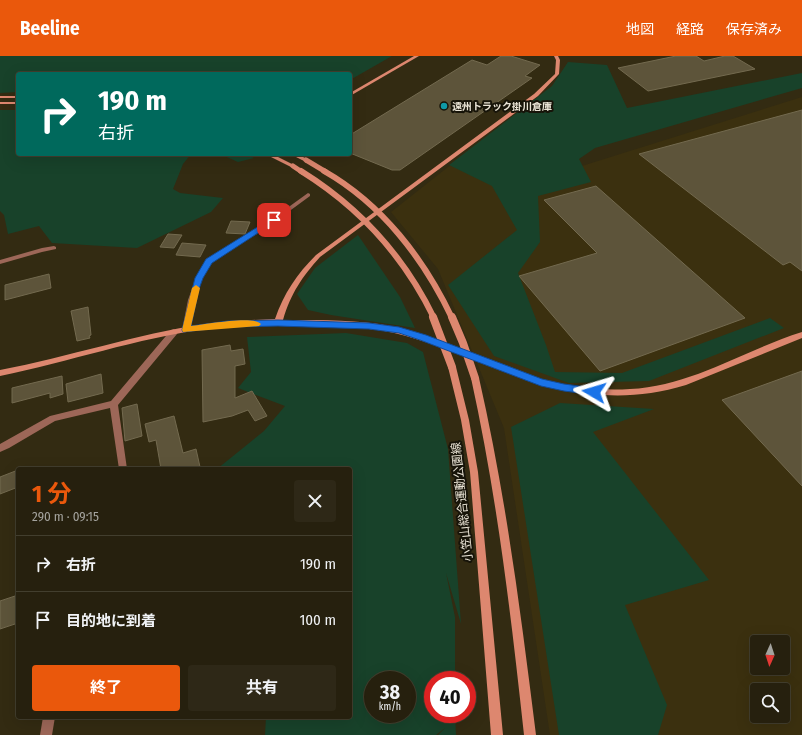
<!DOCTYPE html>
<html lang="ja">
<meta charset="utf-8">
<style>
body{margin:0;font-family:"Fira Sans Condensed","Noto Sans JP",sans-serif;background:#2e2817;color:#f1f3f6;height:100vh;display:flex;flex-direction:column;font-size:15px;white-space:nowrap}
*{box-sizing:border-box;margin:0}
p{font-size:13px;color:#a4a39e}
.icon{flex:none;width:22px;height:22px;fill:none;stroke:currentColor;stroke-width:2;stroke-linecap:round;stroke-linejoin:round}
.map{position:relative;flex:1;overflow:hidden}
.details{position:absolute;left:16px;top:411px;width:336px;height:252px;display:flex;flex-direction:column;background:#26200e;border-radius:4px;box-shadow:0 4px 16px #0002,0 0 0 1px #423e2e}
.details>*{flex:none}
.hud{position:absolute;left:16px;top:16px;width:336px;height:84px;border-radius:4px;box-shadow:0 4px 16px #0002,0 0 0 1px #423e2e;background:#00695c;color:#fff;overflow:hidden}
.needle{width:26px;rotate:183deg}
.fabs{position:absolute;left:750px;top:579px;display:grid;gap:8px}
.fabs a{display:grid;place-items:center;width:40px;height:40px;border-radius:4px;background:#26200e;box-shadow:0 4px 16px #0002,0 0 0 1px #423e2e;font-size:20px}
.speed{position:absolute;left:364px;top:615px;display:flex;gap:8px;font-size:20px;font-weight:700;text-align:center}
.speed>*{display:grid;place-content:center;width:52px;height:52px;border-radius:50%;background:#26200e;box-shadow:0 4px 16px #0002,0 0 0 1px #423e2e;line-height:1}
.speed small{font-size:10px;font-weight:400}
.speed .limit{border:6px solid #d22;background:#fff;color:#111}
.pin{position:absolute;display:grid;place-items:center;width:34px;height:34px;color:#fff;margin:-17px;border-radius:8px;box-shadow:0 2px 6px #0006}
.me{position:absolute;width:44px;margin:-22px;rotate:277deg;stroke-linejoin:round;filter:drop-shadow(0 0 3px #0008)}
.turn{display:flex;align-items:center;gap:14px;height:84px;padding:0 16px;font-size:18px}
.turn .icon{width:52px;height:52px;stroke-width:2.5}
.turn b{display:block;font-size:28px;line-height:34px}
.round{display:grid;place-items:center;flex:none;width:42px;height:42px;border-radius:4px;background:#2e2817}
.headline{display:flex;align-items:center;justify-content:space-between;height:68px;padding:0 16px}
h1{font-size:24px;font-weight:700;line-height:30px;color:#ea580c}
.button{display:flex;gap:8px;margin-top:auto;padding:8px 16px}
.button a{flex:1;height:46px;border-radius:4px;background:#ea580c;color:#fff;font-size:16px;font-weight:700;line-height:46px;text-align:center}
.button a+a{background:#2e2817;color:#f1f3f6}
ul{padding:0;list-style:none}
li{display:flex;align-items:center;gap:12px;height:56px;padding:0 16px;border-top:1px solid #423e2e}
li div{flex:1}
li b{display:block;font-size:15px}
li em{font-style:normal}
header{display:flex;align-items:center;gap:24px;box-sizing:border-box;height:56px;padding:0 20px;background:#ea580c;color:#fff}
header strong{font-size:19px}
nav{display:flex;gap:22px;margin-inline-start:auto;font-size:14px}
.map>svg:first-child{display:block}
.built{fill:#3b300f;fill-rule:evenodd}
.green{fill:#18422a;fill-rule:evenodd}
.building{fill:#5d543a;stroke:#736a4f}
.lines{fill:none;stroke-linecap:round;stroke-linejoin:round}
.street{fill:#9d6758;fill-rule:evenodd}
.secondary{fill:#dd876f;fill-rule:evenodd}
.secondary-bridge-far2{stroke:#dd876f;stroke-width:5}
.secondary-bridge-far1{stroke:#dd876f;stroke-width:6}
.secondary-bridge{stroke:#dd876f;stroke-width:8}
.route{fill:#1a73e8;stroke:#114b97}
.slow{fill:#f59e0b}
.culture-dot{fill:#0f9aa8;stroke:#171409;stroke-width:1.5}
.labels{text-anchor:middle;stroke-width:4;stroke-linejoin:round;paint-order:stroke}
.far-poi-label{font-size:10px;font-weight:bold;fill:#eae4d6;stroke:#171409;text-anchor:start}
.street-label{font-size:12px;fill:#eae4d6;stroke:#171409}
</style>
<header>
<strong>Beeline</strong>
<nav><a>地図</a><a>経路</a><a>保存済み</a></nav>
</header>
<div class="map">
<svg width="802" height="679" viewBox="0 0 802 679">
<rect width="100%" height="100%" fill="#332b12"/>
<path class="built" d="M802,41V679H550L504,372L438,213L391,156L462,100L589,124L582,110ZM757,586H783V612H757ZM757,634H783V660H757Z"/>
<g class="green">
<path d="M0,0H392L350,24V18H18V36L0,37Z"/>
<path d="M568,6L607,9L627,52L802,17V32L595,92L579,103L591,126L538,140L540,186L518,217L546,289L555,316L622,317L770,262L784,272L649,325L569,327L494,300L448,229L517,174L492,130L449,109L552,30Z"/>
<path d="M0,54H18V98H191L183,108L173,133L180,137L223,142L211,156L137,192L52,187L39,170L8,178L4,159L0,155Z"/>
<path d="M220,98H245L254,102L238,106Z"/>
<path d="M358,179L400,241L415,272L331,259L308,254L297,238L315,212Z"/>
<path d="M346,277L407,287L423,296L448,393L461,568L446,517L455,561V624H433V658H455L456,679H438L445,672L436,679H265L266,661H350V413H217L264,375L285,350L238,332L251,316L247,281ZM373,624H407V658H373Z"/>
<path d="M560,347L654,353L593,376L709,524L625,549L667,649L658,679H559L511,371Z"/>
</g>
<g class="building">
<path d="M501,0H511L540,9L525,20L532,22L400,114H392L350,97V79L472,4L487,9Z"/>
<path d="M676,0H696L704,5L725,0H733L755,13L648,35L618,12Z"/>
<path d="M802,54V215L790,206L783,209L639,98Z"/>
<path d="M596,130L745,262L600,315L519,220L597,197L544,144Z"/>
<path d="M231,165L250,166L245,178L226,177Z"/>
<path d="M168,178L182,179L174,192L160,191Z"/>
<path d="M182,187L206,189L200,201L176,199Z"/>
<path d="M49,218L51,232L5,244V229Z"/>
<path d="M88,251L91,279L89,280L90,282L77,285L71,255Z"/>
<path d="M230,289L231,295L243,293L245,308L235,310V342L252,335L267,360L255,365L248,354L232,360L203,366L202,294Z"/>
<path d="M802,315V430L722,344Z"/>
<path d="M101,318L103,337L68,346L66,328Z"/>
<path d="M62,320L63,338L50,342V337L12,347V332Z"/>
<path d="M137,348L142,380L125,385L122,352Z"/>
<path d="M174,360L183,397L196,393L200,411L192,413H161L156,384L149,386L145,368Z"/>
<path d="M18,414V431L0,438V421Z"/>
<path d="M18,539V567L0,573V545Z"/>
</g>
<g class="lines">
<g class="street">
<path d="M308,137L310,138V140L265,173L211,206L202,222L196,244L190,274L189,276H183L182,274L188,244L196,222L207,203L261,171Z"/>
<path d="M54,190L56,191V193L42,196L0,208V204L42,192Z"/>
<path d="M174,273L178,276L177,278L118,349L127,413H119L110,352L55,365L9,392L0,396V388L50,360L111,345L171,274Z"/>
<path d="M43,661H55L52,679H40Z"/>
</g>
<g class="secondary">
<path d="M414,0H419L350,40V37Z"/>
<path d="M554,0H558L560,4L559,18L538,40L320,201C302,221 291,237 283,264C322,264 365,263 403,273C450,286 494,309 540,323C569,331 600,335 630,333C692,330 744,294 802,276V282L686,329C604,354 539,330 463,300C432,288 402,276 369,273C315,268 260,266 207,273C137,282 69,306 0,320V314C69,301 136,278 205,268C229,265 252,264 275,263C284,237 297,218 316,199L534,38L555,18L556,4Z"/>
<rect x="0" y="40" width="18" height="2"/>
<rect x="0" y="46" width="18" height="2"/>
<path d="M265,98H272L296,110L291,111Z"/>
<path d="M290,98H297L309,104L304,105Z"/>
<path d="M452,308L456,311L469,364L478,416L503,679H491L470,416L461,364L448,311Z"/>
<path d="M475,319L479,322C506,440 521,559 536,679H524C511,559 497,440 471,322Z"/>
</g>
<g class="secondary-bridge-far2">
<path d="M306,104L326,116"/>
<path d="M293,110L302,116"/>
</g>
<g class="secondary-bridge-far1">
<path d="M301,115C359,151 404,200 434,262"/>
<path d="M324,115C382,148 424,203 452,262"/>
</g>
<g class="secondary-bridge">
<path d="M433,261L452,311"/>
<path d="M452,261L463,287L475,322"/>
</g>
</g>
<path class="route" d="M272,162H274L278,164L212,207L203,222L199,233L191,270L228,265L278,264L369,267L399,271L426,279L542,323L564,328L594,332L599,336L594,339L564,335L541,330L420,284L399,277L369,273L278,270L228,271L183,276L182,274L195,222L206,203Z"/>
<path class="slow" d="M196,229L200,232L191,270C203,269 253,259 261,268L259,270L183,276L182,274L192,232Z"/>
<circle class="culture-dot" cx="444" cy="50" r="4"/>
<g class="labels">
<g class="far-poi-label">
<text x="452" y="54">遠州トラック掛川倉庫</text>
</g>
<g class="street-label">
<text transform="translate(462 446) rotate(-96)" y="4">小笠山総合運動公園線</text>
</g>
</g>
</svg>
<div class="fabs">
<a><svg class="needle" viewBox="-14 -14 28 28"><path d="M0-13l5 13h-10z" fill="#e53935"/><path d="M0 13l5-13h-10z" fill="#a4a39e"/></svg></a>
<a><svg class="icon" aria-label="search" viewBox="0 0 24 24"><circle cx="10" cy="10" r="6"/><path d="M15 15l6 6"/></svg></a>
</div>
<div class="speed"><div>38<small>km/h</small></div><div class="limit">40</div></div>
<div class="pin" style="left:274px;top:164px;background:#d93025"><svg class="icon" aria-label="arrive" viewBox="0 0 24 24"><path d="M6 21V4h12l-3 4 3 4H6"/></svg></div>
<svg class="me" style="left:594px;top:336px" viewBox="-20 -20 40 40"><path d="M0-17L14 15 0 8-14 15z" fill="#1a73e8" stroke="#fff" stroke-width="4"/></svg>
<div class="hud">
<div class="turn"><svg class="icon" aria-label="right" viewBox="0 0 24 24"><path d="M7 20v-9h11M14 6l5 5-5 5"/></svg><div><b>190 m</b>右折</div></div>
</div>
<section class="details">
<div class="headline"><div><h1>1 分</h1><p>290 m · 09:15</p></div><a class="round"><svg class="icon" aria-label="close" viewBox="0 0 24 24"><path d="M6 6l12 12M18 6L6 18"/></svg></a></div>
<ul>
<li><svg class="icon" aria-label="right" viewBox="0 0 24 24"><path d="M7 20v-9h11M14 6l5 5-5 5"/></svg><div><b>右折</b></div><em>190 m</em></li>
<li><svg class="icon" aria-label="arrive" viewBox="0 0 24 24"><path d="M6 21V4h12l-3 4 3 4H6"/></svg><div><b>目的地に到着</b></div><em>100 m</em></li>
</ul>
<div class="button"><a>終了</a><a>共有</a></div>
</section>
</div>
